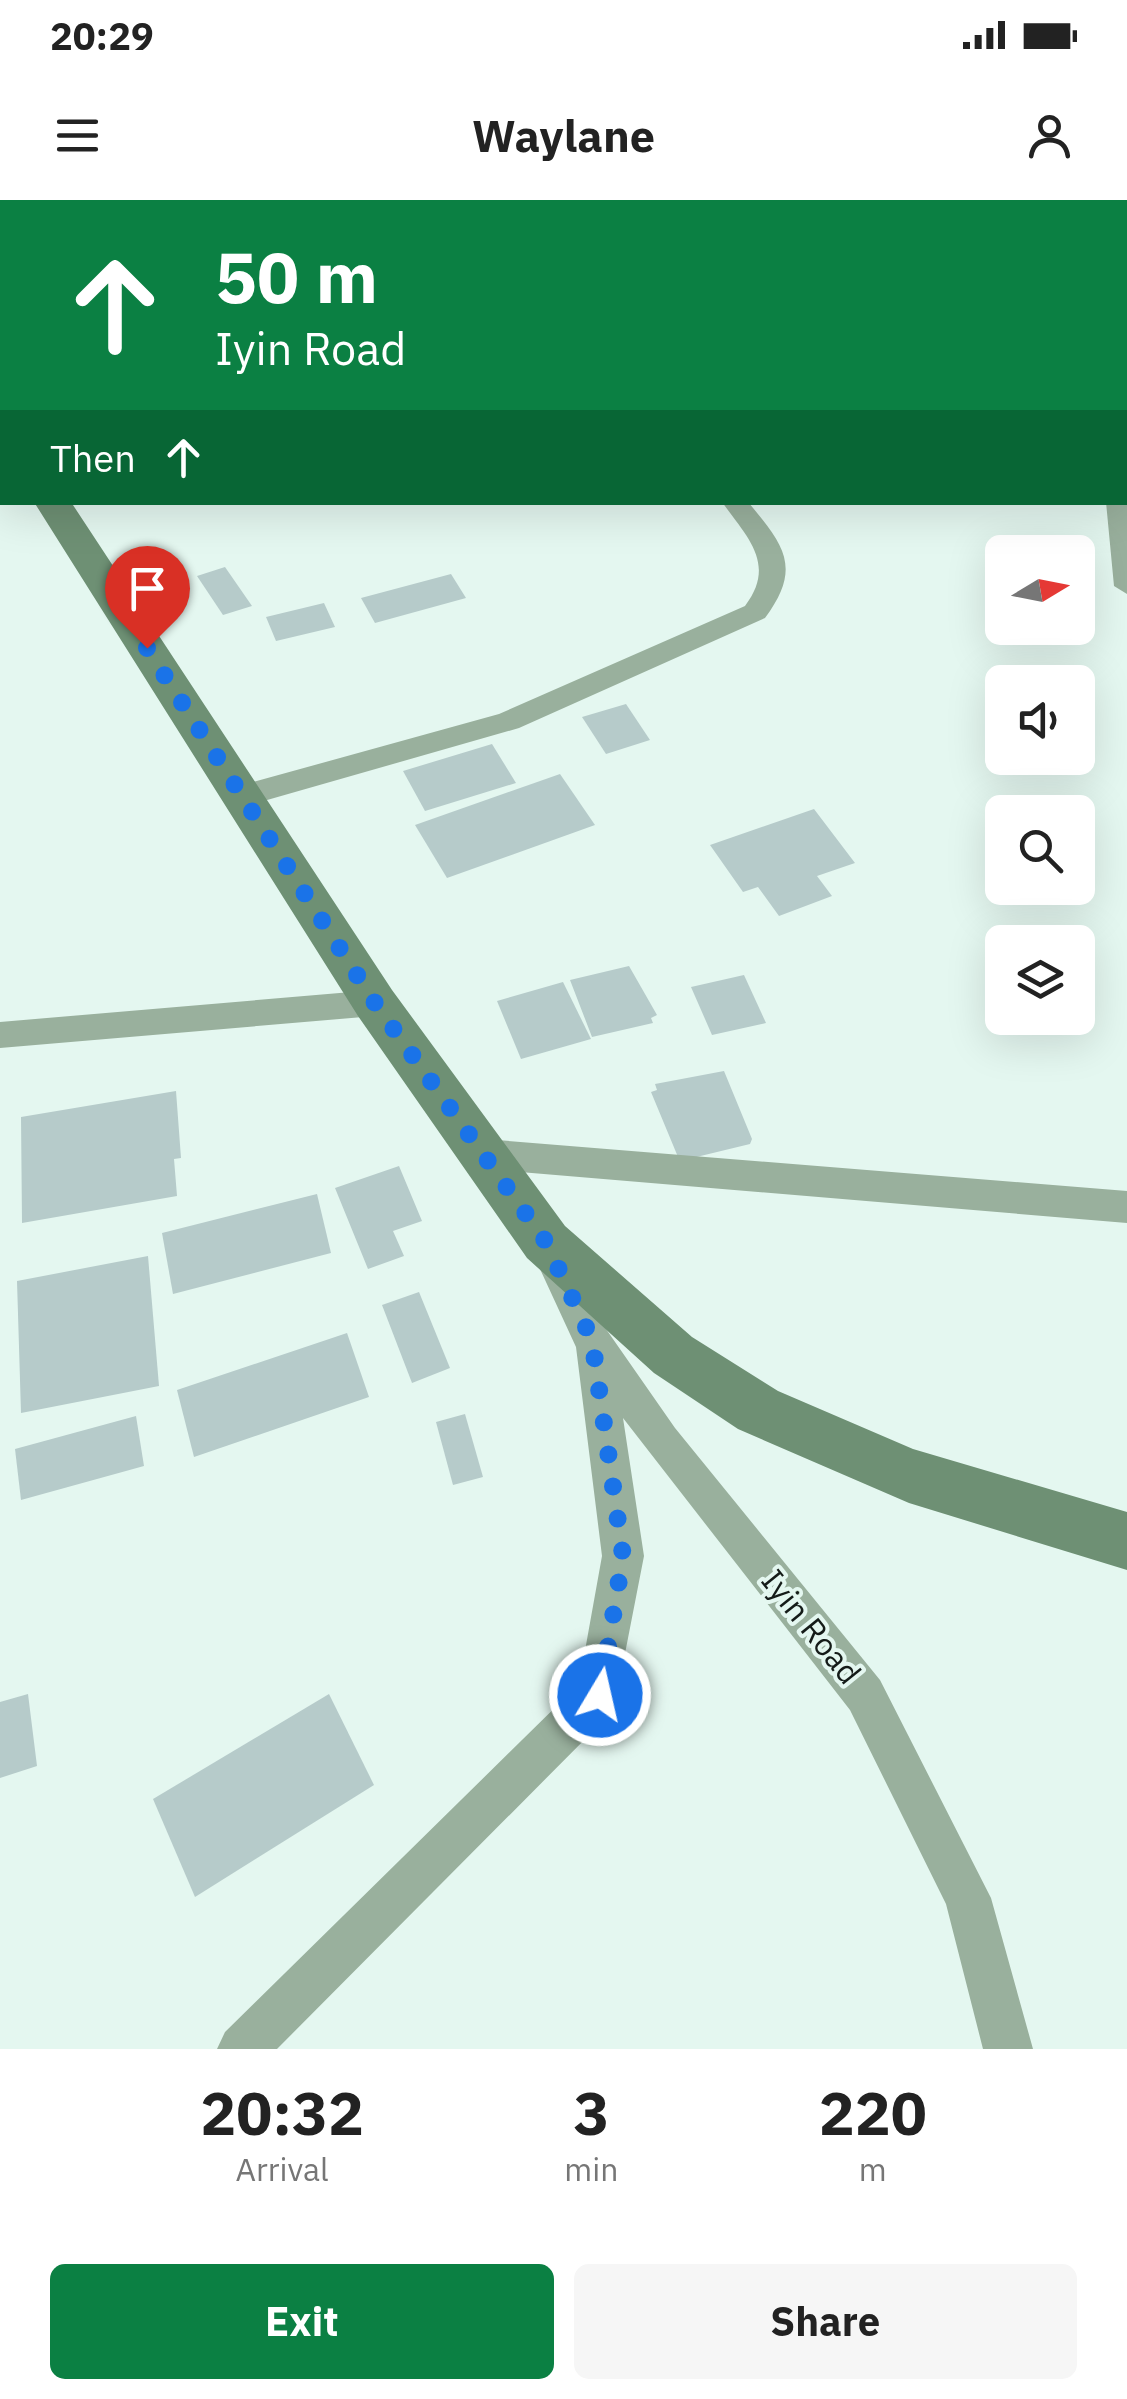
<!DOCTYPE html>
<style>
body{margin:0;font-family:"IBM Plex Sans",sans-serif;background:#f6f6f6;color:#222;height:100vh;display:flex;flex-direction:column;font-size:38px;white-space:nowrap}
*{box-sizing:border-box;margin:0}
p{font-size:32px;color:#767676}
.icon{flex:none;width:55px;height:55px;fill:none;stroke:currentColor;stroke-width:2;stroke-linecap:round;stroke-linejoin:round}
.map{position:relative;height:1849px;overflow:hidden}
.details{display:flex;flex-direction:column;background:#fff;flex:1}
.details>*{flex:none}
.banner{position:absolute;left:0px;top:0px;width:1128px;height:305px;box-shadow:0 10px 40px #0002;background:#0b8043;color:#fff;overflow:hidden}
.needle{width:65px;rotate:80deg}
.buttons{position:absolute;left:985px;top:335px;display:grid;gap:20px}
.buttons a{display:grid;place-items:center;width:110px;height:110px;border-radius:15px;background:#fff;box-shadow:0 10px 40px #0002;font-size:50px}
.pin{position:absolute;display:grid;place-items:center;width:85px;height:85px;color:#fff;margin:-102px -42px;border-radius:50% 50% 50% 0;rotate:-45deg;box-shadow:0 0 10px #0007}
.pin .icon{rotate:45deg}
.me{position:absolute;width:110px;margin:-55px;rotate:9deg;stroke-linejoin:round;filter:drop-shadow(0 0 8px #0008)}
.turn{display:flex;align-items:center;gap:35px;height:210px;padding:0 50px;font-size:45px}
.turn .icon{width:130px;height:130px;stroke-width:2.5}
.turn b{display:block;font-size:70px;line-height:85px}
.then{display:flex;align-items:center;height:95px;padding:0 50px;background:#0003;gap:20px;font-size:38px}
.eta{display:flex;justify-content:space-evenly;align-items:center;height:170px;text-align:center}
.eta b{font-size:60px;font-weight:700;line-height:70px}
.button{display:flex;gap:20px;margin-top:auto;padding:20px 50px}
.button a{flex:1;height:115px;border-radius:15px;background:#0b8043;color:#fff;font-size:40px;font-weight:700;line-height:115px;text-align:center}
.button a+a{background:#f6f6f6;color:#222}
.status{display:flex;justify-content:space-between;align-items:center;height:70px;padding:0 50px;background:#fff;direction:ltr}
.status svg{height:28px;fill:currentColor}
header{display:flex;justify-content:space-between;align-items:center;height:130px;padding:0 50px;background:#fff;font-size:45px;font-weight:700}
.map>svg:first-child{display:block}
.building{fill:#b6cbca}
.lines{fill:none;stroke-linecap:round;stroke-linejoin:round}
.minor{fill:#99b09d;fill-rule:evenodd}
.secondary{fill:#6e9074;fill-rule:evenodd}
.route{stroke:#1a73e8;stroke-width:18;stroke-dasharray:0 32.4}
.labels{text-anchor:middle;stroke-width:8;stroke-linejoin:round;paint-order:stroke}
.near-street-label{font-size:32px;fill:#141b18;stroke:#e4f7f0}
</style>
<div class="status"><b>20:29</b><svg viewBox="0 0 49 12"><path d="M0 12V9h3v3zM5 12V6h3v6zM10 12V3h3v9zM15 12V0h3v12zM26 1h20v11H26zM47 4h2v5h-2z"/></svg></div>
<header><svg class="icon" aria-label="menu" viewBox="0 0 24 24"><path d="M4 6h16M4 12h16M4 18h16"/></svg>Waylane<svg class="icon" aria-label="person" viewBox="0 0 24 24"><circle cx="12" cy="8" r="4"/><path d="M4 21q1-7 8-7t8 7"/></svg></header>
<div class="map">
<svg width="1127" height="1849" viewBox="0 0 1127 1849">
<rect width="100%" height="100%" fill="#e4f7f0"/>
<g class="building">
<path d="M225,367L252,406L223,415L197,376Z"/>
<path d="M451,374L466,398L375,423L361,398Z"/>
<path d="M324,403L335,427L276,441L266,417Z"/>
<path d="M626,504L650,540L606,554L582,517Z"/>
<path d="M492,544L516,583L425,611L403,571Z"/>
<path d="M560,574L595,625L447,678L415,625Z"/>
<path d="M814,609L855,663L817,676L832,696L779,716L758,687L743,692L710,645Z"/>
<path d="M629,766L657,815L651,818L653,823L592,837L570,780Z"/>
<path d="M744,775L766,823L712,835L691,787Z"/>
<path d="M563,782L591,839L521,859L497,801Z"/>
<path d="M724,871L752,939L750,944L684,960L678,957L651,892L657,890L655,884Z"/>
<path d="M176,891L181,958L174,959L177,996L22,1023L21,917Z"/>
<path d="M399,966L422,1021L393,1031L404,1056L368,1069L335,988Z"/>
<path d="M317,994L331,1053L173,1094L162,1033Z"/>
<path d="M148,1056L159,1186L21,1213L17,1081Z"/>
<path d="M419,1092L450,1168L412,1183L382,1105Z"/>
<path d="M347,1133L369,1197L194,1257L177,1190Z"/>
<path d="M465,1214L483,1277L453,1285L436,1222Z"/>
<path d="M136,1216L144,1266L21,1300L15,1249Z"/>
<path d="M28,1494L37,1566L0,1578V1502Z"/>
<path d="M329,1494L374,1585L195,1697L153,1599Z"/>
</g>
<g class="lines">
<g class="minor">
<path d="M1125,296H1127V394L1114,386L1106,302H1125Z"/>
<path d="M722,302H748C785,346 802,368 765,418L519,528L239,608L228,605L224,597L228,589L499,514L745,406C777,364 747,337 722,302Z"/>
<path d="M375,790L387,794L392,803L387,812L375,816L0,848V822Z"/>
<path d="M484,939L1127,991V1023L484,969L471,965L466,954L471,943Z"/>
<path d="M553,1040L566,1045L606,1129L675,1228L880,1480L991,1698L1033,1849H983L946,1704L850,1510L623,1218L644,1356L614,1510L277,1849H217L225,1832L579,1484L602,1356L576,1147L534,1056L540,1045Z"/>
</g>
<g class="secondary">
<rect x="0" y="214" width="2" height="24"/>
<path d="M34,302H71L392,790L565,1026L692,1137L778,1191L913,1249L1127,1312V1370L909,1303L738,1229L654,1173L527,1058L358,816Z"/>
</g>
</g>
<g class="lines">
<path class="route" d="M147,448L375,803L546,1042L592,1140L623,1356L600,1495"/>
</g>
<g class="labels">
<g class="near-street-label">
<text transform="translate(811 1427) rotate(51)" y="11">Iyin Road</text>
</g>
</g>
</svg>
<div class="buttons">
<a><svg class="needle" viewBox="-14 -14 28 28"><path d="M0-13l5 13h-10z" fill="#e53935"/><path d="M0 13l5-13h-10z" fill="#767676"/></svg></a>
<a><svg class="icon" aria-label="sound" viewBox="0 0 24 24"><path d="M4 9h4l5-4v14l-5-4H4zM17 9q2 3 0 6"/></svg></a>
<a><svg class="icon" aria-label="search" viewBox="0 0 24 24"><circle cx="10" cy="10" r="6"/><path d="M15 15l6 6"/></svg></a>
<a><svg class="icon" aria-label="layers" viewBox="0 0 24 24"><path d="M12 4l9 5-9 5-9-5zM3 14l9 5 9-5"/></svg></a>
</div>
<div class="pin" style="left:147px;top:448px;background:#d93025"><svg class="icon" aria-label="arrive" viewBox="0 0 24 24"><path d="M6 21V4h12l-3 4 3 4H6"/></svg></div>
<svg class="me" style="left:600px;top:1495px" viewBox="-20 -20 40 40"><circle r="17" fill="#1a73e8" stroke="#fff" stroke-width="3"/><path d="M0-11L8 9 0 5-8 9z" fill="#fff"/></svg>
<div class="banner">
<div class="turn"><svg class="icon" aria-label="ahead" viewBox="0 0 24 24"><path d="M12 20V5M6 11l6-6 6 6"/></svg><div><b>50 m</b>Iyin Road</div></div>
<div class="then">Then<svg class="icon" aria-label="ahead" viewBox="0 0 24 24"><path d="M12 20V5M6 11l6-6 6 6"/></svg></div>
</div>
</div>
<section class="details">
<div class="eta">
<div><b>20:32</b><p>Arrival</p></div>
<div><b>3</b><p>min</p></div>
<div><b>220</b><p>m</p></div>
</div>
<div class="button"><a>Exit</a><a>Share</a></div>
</section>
